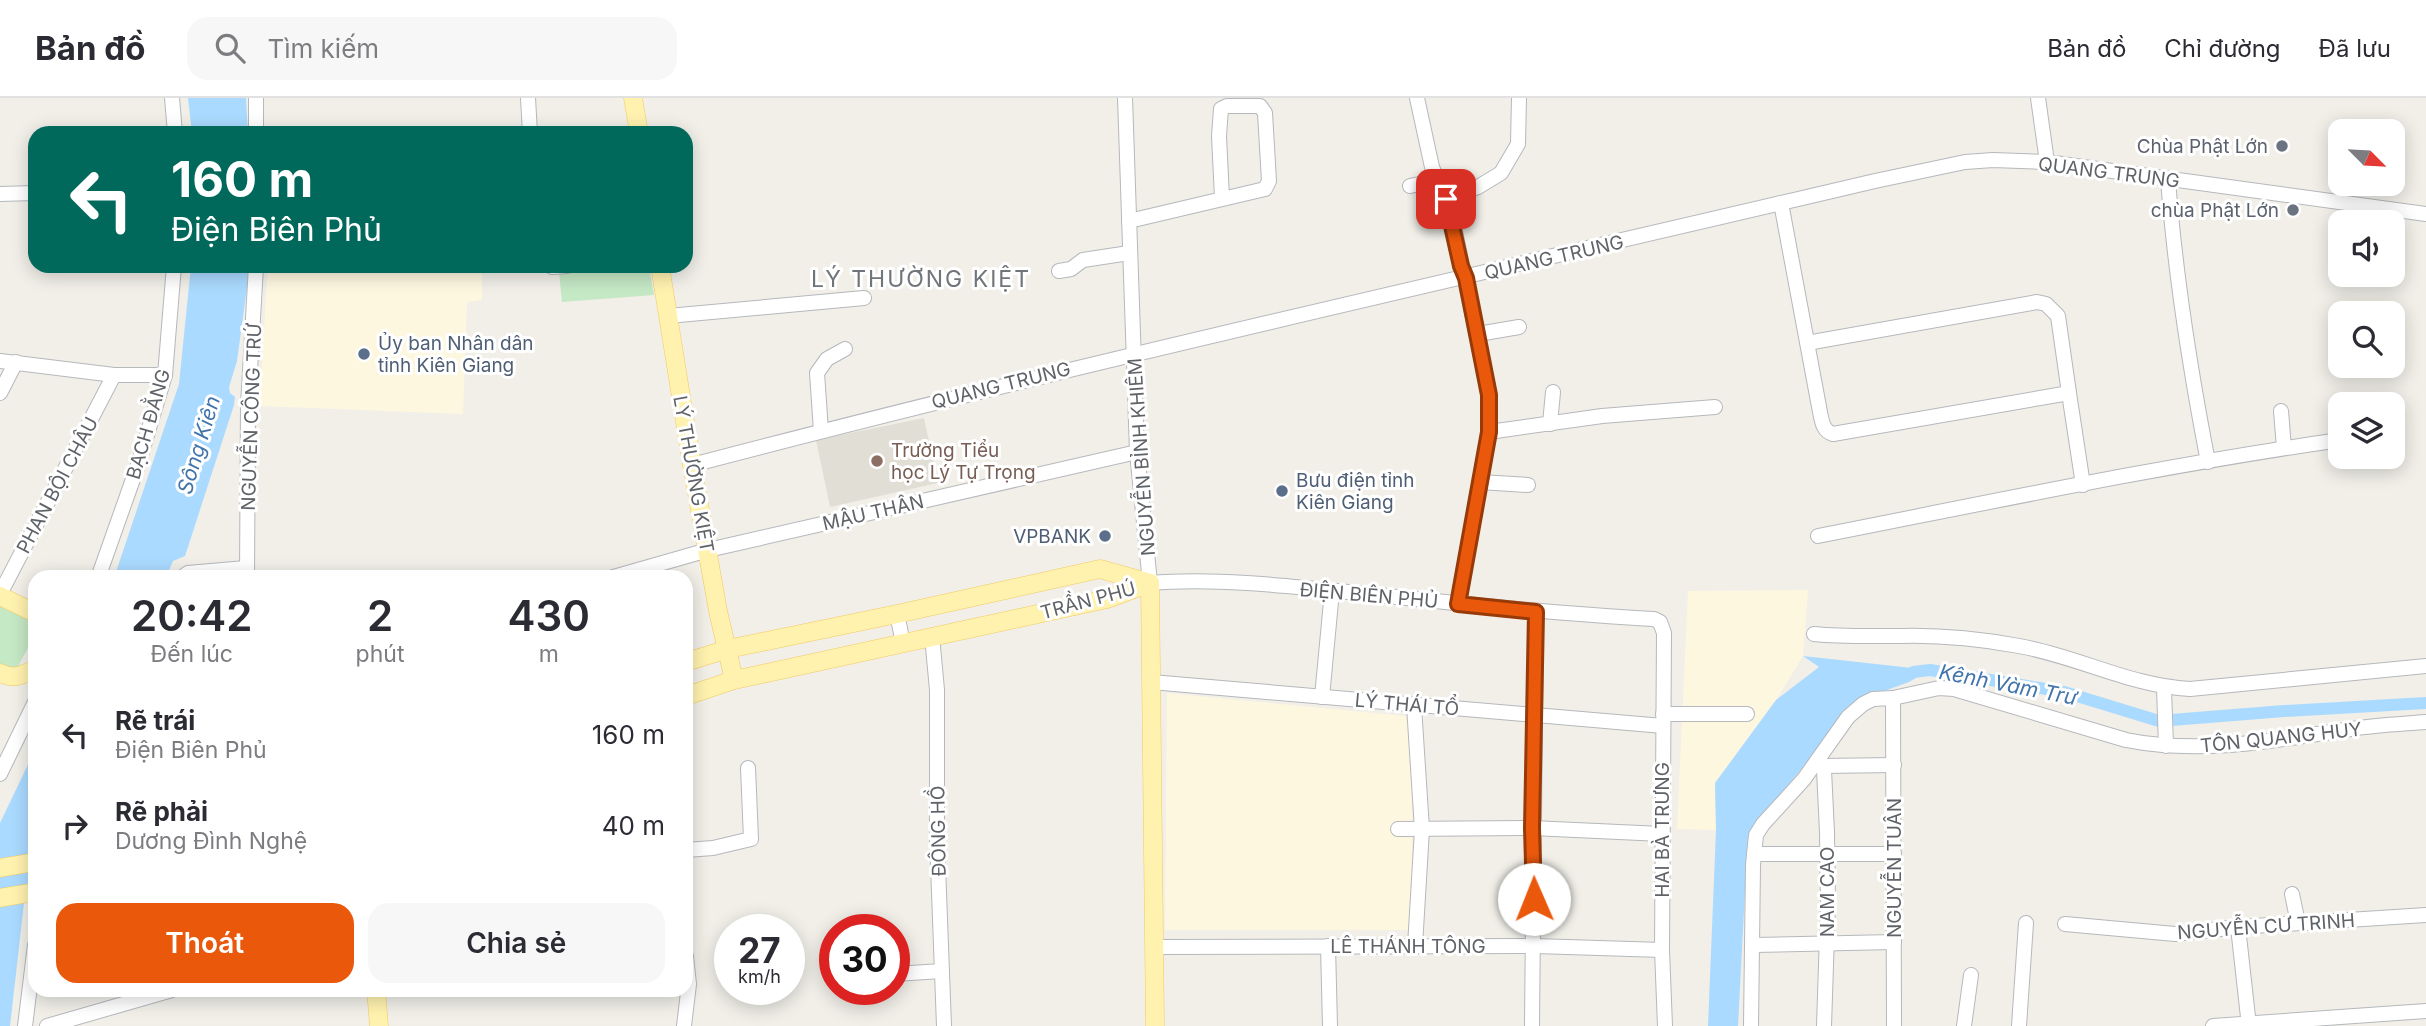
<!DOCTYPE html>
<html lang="vi">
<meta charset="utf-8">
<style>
body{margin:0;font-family:Inter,sans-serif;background:#f7f7f7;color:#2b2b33;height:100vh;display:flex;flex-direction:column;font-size:26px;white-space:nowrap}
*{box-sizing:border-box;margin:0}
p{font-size:23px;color:#7c7c81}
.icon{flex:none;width:38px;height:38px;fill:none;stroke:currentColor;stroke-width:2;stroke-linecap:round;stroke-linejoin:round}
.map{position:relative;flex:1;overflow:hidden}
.sheet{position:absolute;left:28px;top:472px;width:665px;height:427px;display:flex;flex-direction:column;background:#fff;border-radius:21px;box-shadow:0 4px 18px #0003}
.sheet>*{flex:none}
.top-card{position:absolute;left:28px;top:28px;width:665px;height:147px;border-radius:21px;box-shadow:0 4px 18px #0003;background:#00695c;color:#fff;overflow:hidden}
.needle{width:46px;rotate:114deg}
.tools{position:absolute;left:2328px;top:21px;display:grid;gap:14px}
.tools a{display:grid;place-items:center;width:77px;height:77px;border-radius:14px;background:#fff;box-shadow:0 4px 18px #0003;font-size:35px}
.speed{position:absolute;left:714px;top:816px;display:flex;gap:14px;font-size:35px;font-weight:700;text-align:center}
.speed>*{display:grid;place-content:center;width:91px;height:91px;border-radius:50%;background:#fff;box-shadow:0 4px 18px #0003;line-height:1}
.speed small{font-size:18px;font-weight:400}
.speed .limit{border:10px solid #d22;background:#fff;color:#111}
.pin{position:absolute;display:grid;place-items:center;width:60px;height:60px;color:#fff;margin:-30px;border-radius:14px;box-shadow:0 4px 10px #0006}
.me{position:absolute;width:77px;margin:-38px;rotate:359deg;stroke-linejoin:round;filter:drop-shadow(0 0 5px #0008)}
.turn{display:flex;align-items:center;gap:24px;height:147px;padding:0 28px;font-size:32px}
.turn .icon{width:91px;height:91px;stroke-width:2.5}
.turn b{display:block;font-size:49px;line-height:60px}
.eta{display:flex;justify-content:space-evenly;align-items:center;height:119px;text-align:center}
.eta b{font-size:42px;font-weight:600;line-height:49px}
.button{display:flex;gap:14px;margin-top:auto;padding:14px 28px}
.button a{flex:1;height:80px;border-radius:21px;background:#ea580c;color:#fff;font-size:28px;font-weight:600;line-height:80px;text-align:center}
.button a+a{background:#f7f7f7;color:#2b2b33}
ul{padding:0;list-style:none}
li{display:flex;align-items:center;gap:21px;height:91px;padding:0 28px}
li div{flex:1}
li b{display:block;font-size:26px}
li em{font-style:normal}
header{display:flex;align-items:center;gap:42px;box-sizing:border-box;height:98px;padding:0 35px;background:#fff;border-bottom:2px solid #e1e1e2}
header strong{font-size:33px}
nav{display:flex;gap:38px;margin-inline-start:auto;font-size:24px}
.search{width:490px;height:63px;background:#f7f7f7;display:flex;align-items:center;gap:18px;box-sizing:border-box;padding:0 24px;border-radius:21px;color:#7c7c81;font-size:26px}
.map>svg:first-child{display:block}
.commercial{fill:#fef7e0}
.education{fill:#e1ded6}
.green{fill:#c5e8c5}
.water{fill:#aadaff}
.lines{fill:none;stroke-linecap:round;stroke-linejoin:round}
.canal{stroke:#aadaff;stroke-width:12}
.minor-casing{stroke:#b5b8bc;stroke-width:16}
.major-casing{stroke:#f2c960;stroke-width:19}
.minor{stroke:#fff;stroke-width:14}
.major{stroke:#fff2af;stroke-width:18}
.route-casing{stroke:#983908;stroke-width:18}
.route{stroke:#ea580c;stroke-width:12}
.worship-dot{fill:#6b7280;stroke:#fff;stroke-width:2.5}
.service-dot{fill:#5c6f8a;stroke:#fff;stroke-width:2.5}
.education-dot{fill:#8d6e63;stroke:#fff;stroke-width:2.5}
.labels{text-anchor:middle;stroke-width:6;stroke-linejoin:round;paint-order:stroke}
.worship-label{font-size:19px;fill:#5b616d;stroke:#fff;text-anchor:end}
.street-label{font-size:19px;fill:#5f6368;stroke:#fff}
.service-label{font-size:19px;fill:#4e5e75;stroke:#fff;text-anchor:start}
.education-label{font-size:19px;fill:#785e54;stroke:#fff;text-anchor:start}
.water-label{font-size:21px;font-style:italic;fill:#4174aa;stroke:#fff}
.quarter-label{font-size:23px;letter-spacing:2px;fill:#70757a;stroke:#fff}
</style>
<header>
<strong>Bản đồ</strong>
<div class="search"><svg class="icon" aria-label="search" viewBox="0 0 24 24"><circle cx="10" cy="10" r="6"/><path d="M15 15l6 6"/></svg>Tìm kiếm</div>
<nav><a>Bản đồ</a><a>Chỉ đường</a><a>Đã lưu</a></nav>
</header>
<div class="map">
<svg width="2426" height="928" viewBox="0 0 2426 928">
<rect width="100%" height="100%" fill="#f1efe8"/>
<g class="commercial">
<path d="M268,168H482V202L467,204L463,316L259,308Z"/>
<path d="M1808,492L1803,558L1776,602L1715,685L1716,732L1677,731L1688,493Z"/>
<path d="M1167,595L1405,618L1411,623L1413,828L1410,832H1165Z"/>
</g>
<path class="education" d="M924,320L938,385L830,409L816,342Z"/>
<g class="green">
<rect x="413" y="168" width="66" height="6"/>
<path d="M649,170L654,197L562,204L559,174Z"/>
<path d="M0,503L35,519V537L16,572L0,571Z"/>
</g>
<g class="water">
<path d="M188,0H246L248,35H192Z"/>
<path d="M191,168H250L237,263L229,289L230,295L235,299L234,307L185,458L173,463L166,479L114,480L179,286Z"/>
<path d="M1803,558L1930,572L1909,584L1857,603L1748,736L1738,928H1708L1716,732L1715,685L1776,602L1819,569Z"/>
<path d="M35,652V787L24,805L10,928H0V725Z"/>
</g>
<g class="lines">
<path class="canal" d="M1913,574L1930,572L2064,594L2159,623L2284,613L2426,605"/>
<defs>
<g id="minor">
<path d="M172,0L175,35"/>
<path d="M256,0V35"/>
<path d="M528,0L530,35"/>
<path d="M1125,0L1137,354L1150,485C1221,479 1306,490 1378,497C1470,507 1561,516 1654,521L1660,524L1664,535L1662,852L1665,928"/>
<path d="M1417,0L1432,69L1452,119L1489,297L1488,339L1458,506"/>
<path d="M2038,0L2047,64"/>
<path d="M2168,81C2175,176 2190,271 2208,364"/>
<path d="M1410,88L1437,82"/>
<path d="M0,96L35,95"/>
<path d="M1446,101L1478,89L1501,75L1518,46L1519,0"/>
<path d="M1781,105L1820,314C1822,324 1823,333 1833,336L2069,295L2058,218L2046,206L2037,204L1807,245"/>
<path d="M1129,123L1265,91L1269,83L1265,15L1260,8H1227L1221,11L1219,38L1222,100"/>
<path d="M552,169L567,168"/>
<path d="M1059,173L1071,171L1083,162L1129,155"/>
<path d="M668,218L864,200"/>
<path d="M1478,236L1519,229"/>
<path d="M0,263L114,277H165"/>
<path d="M0,295L16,264"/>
<path d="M2069,295L2083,387"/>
<path d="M2281,313L2284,350"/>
<path d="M1550,326L1553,294"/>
<path d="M821,333L817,275L827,261L845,251"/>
<path d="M1489,334L1602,318L1715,309"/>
<path d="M692,367C1084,264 1480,176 1875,83L1965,64L1993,62L2047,64L2426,116"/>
<path d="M1480,384L1528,387"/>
<path d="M1818,438C1991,404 2165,367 2340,342"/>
<path d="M98,480L138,367L165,277L174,168"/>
<path d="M181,480L188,475L246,470"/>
<path d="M247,480L248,307L256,168"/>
<path d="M610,480L708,452L1137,354"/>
<path d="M0,496L114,277"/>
<path d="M897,516L903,545"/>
<path d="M1814,536C1843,539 1871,538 1901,538C1940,537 1980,541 2019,548C2077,558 2130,588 2190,591L2426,568"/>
<path d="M932,538L937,592V741L944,928"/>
<path d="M1151,584L1663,628"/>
<path d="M2164,590L2166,648"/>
<path d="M1322,599L1332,493"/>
<path d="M1893,600L1939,590L1954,591L2126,642C2201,657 2276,642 2351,631C2376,627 2401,626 2426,624"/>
<path d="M1414,608L1422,731L1415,848"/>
<path d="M1663,616H1747"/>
<path d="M1818,662L1824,672L1827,734L1828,806L1824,928"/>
<path d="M1822,668L1894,667"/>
<path d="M0,676L35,604"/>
<path d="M1398,731L1532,730L1662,736"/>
<path d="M686,752L713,750L751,741L748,670"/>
<path d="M1754,756H1894"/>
<path d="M2292,796L2298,825"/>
<path d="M2065,826L2175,836L2238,829L2426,817"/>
<path d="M2238,829L2249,928"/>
<path d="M1754,847L1894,844"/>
<path d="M1328,848L1330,928"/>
<path d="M1154,849L1535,848L1662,852"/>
<path d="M894,876L942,873"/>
<path d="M25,928L35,847"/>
<path d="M47,928L172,892"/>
<path d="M684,928L689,886L686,858"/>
<path d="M1532,928L1536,514"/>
<path d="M1751,928L1753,767L1756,737L1763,726L1804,681L1848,619L1863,606L1873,601L1893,600L1894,928"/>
<path d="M1964,928L1971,877"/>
<path d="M2019,928L2026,825"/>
<path d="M2213,928L2426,913"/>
</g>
<g id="major">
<path d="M633,0L639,35"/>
<path d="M660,168L692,367L718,513L734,582"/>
<path d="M1150,485L1155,928"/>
<path d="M0,498L35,515"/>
<path d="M686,564L728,551L897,516L1100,471L1150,485"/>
<path d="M0,575C14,582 22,577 35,571"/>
<path d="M686,598L734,582L1107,501L1150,485"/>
<path d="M0,770L35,764"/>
<path d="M0,800L35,794"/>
<path d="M376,892L379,928"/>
</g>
</defs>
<use href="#minor" class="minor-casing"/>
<use href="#major" class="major-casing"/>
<use href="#minor" class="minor"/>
<use href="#major" class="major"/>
</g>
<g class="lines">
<defs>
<path id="route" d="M1446,101L1461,168L1466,180L1489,297V334L1458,506L1536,514L1532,730L1534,801"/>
</defs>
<use href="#route" class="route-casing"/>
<use href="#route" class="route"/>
</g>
<g class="worship-dot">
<circle cx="2282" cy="48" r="7"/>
<circle cx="2293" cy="112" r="7"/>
</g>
<g class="service-dot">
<circle cx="364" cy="256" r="7"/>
<circle cx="1282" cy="393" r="7"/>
<circle cx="1105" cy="438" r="7"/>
</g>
<circle class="education-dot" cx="877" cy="363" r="7"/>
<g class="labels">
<g class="worship-label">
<text x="2268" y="55">Chùa Phật Lớn</text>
<text x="2279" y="119">chùa Phật Lớn</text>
</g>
<g class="street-label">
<text transform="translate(2109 74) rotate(7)" y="7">QUANG TRUNG</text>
<text transform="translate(1554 159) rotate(-13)" y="7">QUANG TRUNG</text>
<text transform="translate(1001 287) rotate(-14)" y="7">QUANG TRUNG</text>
<text transform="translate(251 319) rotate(-88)" y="7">NGUYỄN CÔNG TRỨ</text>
<text transform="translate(148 326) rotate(-74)" y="7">BẠCH ĐẰNG</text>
<text transform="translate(1141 359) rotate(-94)" y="7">NGUYỄN BỈNH KHIÊM</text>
<text transform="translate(694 376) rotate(80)" y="7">LÝ THƯỜNG KIỆT</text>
<text transform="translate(57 387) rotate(-62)" y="7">PHAN BỘI CHÂU</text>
<text transform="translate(873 414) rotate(-13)" y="7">MẬU THÂN</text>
<text transform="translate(1369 497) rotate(5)" y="7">ĐIỆN BIÊN PHỦ</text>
<text transform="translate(1088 502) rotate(-15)" y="7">TRẦN PHÚ</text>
<text transform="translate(1407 606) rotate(5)" y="7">LÝ THÁI TỔ</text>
<text transform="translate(2281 639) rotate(-6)" y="7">TÔN QUANG HUY</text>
<text transform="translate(1662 732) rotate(-90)" y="7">HAI BÀ TRƯNG</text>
<text transform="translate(938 733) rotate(-91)" y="7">ĐÔNG HỒ</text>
<text transform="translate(1894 770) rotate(-90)" y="7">NGUYỄN TUÂN</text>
<text transform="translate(1827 794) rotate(-90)" y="7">NAM CAO</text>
<text transform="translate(2266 828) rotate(-4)" y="7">NGUYỄN CƯ TRINH</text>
<text x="1408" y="855">LÊ THÁNH TÔNG</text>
</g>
<g class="service-label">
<text x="378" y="252">Ủy ban Nhân dân<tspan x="378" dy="22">tỉnh Kiên Giang</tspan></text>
<text x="1296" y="389">Bưu điện tỉnh<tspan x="1296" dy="22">Kiên Giang</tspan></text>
<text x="1091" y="445" text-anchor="end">VPBANK</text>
</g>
<g class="education-label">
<text x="891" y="359">Trường Tiểu<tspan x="891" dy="22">học Lý Tự Trọng</tspan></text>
</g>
<g class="water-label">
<text transform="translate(199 347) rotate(-73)" y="7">Sông Kiên</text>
<text transform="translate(2008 587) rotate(11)" y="7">Kênh Vàm Trư</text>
</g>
<g class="quarter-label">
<text x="921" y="189">LÝ THƯỜNG KIỆT</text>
</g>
</g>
</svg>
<div class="tools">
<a><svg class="needle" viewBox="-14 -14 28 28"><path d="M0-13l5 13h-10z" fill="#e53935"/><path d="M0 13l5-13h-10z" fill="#7c7c81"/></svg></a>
<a><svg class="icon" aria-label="sound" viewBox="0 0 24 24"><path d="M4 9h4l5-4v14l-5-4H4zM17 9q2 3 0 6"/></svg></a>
<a><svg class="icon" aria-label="search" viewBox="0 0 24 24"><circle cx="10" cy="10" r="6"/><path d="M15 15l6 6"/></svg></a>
<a><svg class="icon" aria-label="layers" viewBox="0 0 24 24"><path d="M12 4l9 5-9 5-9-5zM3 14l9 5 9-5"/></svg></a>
</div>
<div class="speed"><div>27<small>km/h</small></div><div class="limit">30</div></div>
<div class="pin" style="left:1446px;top:101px;background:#d93025"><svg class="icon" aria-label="arrive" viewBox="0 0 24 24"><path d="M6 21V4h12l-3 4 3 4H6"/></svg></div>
<svg class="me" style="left:1534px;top:801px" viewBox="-20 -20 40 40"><circle r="19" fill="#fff"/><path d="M0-13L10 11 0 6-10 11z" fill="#ea580c"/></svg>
<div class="top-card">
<div class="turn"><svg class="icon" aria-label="left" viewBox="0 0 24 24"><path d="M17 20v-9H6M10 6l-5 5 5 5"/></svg><div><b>160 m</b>Điện Biên Phủ</div></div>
</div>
<section class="sheet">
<div class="eta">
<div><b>20:42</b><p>Đến lúc</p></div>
<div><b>2</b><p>phút</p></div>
<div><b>430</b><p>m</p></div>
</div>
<ul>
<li><svg class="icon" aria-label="left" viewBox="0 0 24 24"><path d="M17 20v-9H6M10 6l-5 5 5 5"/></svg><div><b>Rẽ trái</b><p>Điện Biên Phủ</p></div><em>160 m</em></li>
<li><svg class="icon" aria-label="right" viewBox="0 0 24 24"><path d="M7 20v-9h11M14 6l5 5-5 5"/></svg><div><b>Rẽ phải</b><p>Dương Đình Nghệ</p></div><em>40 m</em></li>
</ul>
<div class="button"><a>Thoát</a><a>Chia sẻ</a></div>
</section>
</div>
